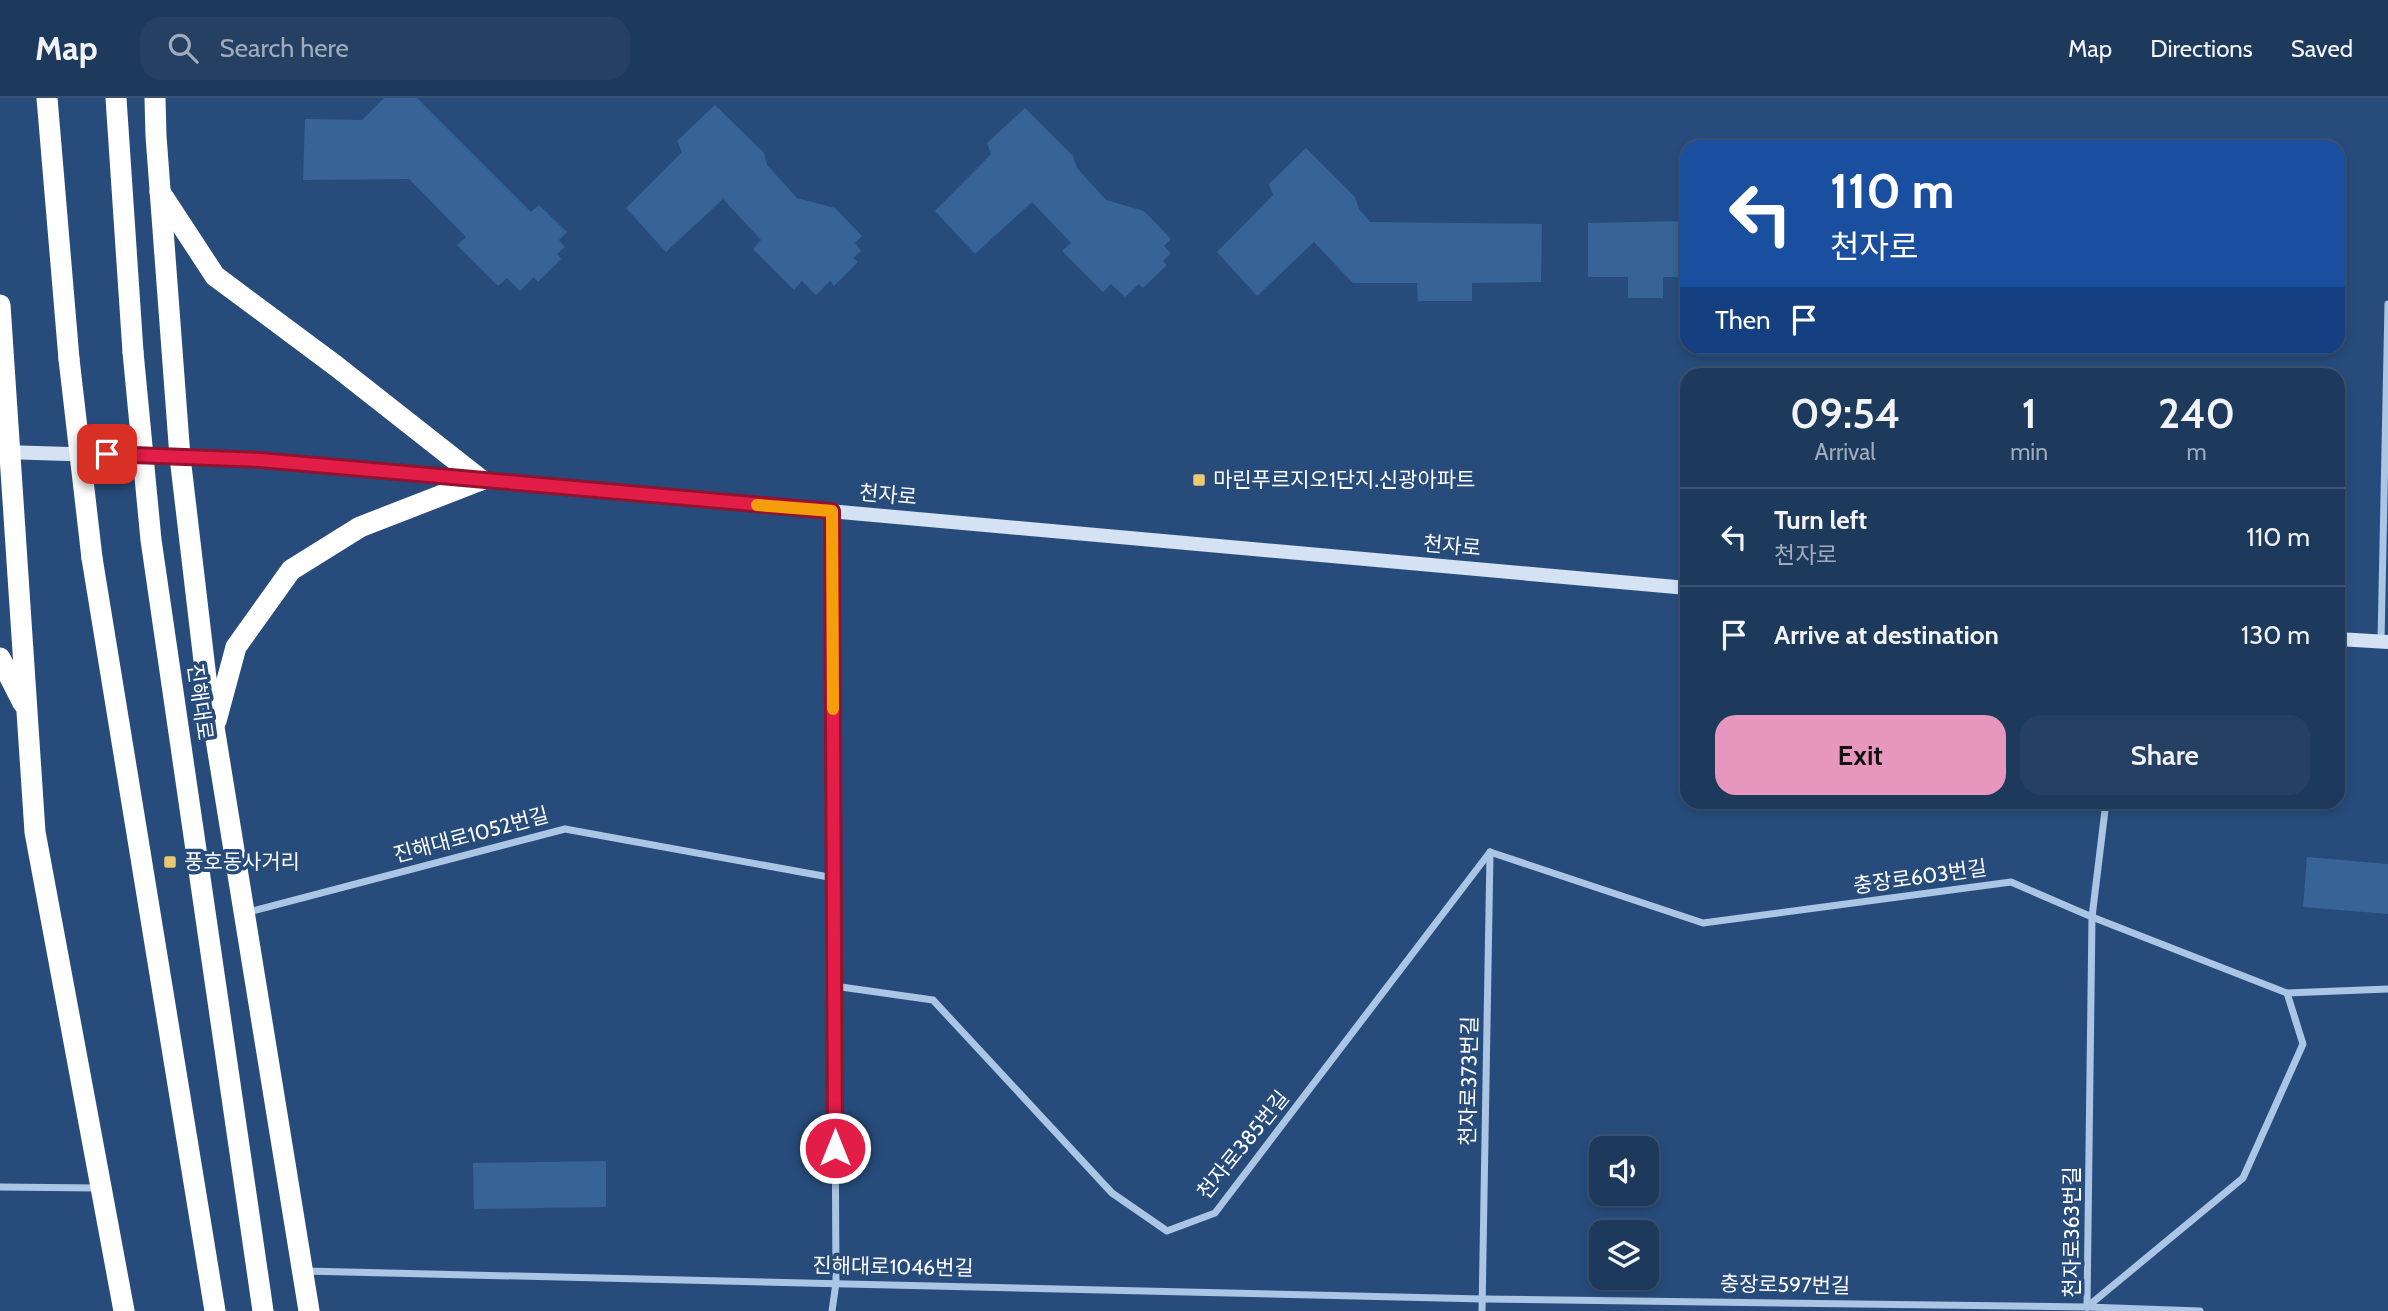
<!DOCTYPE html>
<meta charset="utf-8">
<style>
body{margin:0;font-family:Cabin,"Noto Sans KR",sans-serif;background:#254062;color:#f1f3f6;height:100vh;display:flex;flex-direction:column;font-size:26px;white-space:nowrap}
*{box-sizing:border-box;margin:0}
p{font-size:23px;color:#a0acbb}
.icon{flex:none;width:38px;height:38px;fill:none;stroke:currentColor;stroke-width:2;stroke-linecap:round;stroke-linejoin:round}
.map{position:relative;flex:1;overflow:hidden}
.sheet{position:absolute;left:1680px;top:270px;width:665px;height:441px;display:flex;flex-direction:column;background:#1d395c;border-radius:21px;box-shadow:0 4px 10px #0003,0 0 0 2px #3b5372}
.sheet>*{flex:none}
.guide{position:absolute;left:1680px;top:42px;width:665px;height:214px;border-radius:21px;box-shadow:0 4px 10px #0003,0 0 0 2px #3b5372;background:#1a4fa0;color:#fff;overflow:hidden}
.tools{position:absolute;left:1589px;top:1038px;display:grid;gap:14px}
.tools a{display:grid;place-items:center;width:70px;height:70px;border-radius:14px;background:#1d395c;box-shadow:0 4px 10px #0003,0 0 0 2px #3b5372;font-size:35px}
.pin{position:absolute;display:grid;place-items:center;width:60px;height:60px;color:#fff;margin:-30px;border-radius:14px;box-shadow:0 4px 10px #0006}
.me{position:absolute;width:77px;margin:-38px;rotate:0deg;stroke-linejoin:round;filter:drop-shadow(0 0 5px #0008)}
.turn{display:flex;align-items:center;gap:24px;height:147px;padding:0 35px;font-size:32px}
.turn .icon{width:91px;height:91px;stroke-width:2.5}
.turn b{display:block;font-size:49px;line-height:60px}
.then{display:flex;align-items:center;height:66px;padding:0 35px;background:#0003;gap:14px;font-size:26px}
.eta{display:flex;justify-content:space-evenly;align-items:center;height:119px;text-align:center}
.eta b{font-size:42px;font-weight:600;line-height:49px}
.button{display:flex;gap:14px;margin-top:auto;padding:14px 35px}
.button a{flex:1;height:80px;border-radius:21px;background:#e797bd;color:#111;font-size:28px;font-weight:600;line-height:80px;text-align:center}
.button a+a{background:#254062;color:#f1f3f6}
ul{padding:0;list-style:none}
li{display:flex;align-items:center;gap:21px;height:98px;padding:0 35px;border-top:2px solid #3b5372}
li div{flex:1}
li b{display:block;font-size:26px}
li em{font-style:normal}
header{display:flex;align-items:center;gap:42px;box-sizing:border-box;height:98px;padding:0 35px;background:#1d395c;border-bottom:2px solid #3b5372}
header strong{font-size:33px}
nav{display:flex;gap:38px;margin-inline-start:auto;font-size:24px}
.search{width:490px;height:63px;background:#254062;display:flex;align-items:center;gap:18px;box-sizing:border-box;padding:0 24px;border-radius:21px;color:#a0acbb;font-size:26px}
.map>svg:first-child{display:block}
.building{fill:#376397}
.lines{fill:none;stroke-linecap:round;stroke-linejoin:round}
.street{stroke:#abc5e4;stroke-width:7}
.secondary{stroke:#d4e2f4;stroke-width:14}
.highway{stroke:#fff;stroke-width:21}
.highway-bridge{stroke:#fff;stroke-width:21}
.route-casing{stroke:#92132f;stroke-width:18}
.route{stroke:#e11d48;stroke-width:12}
.slow{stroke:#f59e0b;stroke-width:12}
.poi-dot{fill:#ecc871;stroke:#274c7b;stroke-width:2.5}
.labels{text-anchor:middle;stroke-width:7;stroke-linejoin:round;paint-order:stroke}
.poi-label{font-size:21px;fill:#fff;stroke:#274c7b;text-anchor:start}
.street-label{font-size:21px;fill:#fff;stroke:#274c7b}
</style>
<header>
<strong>Map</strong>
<div class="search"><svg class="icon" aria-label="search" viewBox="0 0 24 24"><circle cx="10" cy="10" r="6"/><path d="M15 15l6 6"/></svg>Search here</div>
<nav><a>Map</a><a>Directions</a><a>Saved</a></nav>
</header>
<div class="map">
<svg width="2388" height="1213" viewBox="0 0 2388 1213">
<rect width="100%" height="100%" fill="#274c7b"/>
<g class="building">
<path d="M384,0H417L531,114L539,107L567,134L559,142L565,149L557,156L561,161L538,184L534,179L520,193L507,180L498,188L457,147L466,139L409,81L303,82L305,21L362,22Z"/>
<path d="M715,7L764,55L767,67L797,100L835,110L862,138L855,145L861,153L853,160L858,164L834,188L830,183L816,197L802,183L794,192L753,151L761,142L723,101L666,154L626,110L682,54L677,43Z"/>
<path d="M1025,10L1073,58L1077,70L1106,102L1144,113L1171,141L1164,148L1171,155L1163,163L1167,167L1143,190L1139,186L1125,199L1111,186L1103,194L1062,153L1071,145L1032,104L975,156L935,113L991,56L987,45Z"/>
<path d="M1306,50L1355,99L1359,111L1370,124L1542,126L1541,184L1472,185V203H1418L1417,185H1353L1314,144L1257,198L1217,154L1273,97L1269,86Z"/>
<path d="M1687,123V179H1663V200H1628V179H1588V125Z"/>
<path d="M2307,759L2388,766V816L2303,809Z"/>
<path d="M606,1063V1109L474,1111L473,1065Z"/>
</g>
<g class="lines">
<g class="street">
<path d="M2381,543L2388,206"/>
<path d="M1490,754L1703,825L2011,784L2092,819L2287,895L2388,891"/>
<path d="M245,815L565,731L834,780"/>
<path d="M834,888L933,902L1112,1095L1167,1133L1215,1115L1490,754"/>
<path d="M0,1089L97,1090"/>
<path d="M304,1173L1483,1201L2087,1209L2200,1213"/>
<path d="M2087,1209L2092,819L2106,704"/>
<path d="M2087,1209L2243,1080L2303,946L2287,895"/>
<path d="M832,1213L836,1185L832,413"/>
<path d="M1482,1213L1490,755"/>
</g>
<g class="secondary">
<path d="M4,354L260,362L1687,490"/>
<path d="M2338,541L2388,544"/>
</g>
<g class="highway">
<path d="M47,0L69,261"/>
<path d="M116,0L133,254"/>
<path d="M155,0L156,38L180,359L206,580L309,1213"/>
<path d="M160,94L215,178L336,268L481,382"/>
<path d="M0,207L35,734L124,1213"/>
<path d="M92,460L215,1213"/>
<path d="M0,560L23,605"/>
<path d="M216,623L236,549L291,472L360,429L481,382"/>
</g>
<g class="highway-bridge">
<path d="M133,254L151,442L263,1213"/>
<path d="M69,261L92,460"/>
</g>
</g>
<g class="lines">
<defs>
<path id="route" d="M107,356L260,362L832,413L835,1050"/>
</defs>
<use href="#route" class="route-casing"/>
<use href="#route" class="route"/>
<path class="slow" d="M757,407L832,413L833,611"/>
</g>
<g class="poi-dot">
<rect x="1192" y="375" width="14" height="14" rx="3.5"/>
<rect x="163" y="757" width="14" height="14" rx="3.5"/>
</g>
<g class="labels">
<g class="poi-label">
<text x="1213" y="389">마린푸르지오1단지.신광아파트</text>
<text x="184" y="771">풍호동사거리</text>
</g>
<g class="street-label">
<text transform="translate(888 397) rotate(5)" y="7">천자로</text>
<text transform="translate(1452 448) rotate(5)" y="7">천자로</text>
<text transform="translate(200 604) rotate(82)" y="7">진해대로</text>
<text transform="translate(471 737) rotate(-15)" y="7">진해대로1052번길</text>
<text transform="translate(1920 779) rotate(-8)" y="7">충장로603번길</text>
<text transform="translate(1469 983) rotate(-89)" y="7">천자로373번길</text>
<text transform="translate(1243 1047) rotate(-51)" y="7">천자로385번길</text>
<text transform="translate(2072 1134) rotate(-90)" y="7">천자로363번길</text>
<text transform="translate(893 1169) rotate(1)" y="7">진해대로1046번길</text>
<text transform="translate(1785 1187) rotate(1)" y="7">충장로597번길</text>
</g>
</g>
</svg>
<div class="tools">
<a><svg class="icon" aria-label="sound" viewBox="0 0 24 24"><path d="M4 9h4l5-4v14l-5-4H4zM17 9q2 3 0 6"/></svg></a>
<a><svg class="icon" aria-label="layers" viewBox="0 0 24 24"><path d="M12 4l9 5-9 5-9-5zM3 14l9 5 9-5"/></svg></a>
</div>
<div class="pin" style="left:107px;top:356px;background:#d93025"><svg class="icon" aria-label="arrive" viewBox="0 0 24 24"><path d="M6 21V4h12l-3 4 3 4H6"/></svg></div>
<svg class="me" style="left:835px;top:1050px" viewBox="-20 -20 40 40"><circle r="17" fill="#e11d48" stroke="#fff" stroke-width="3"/><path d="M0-11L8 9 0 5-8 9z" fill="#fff"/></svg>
<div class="guide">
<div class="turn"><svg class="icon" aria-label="left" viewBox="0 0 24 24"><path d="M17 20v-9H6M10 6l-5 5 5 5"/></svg><div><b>110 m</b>천자로</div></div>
<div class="then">Then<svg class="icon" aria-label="arrive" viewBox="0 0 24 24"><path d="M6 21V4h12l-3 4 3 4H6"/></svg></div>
</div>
<section class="sheet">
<div class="eta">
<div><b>09:54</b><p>Arrival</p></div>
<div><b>1</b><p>min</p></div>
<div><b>240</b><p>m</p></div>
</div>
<ul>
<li><svg class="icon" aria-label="left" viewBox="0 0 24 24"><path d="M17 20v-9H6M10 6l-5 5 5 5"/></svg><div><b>Turn left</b><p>천자로</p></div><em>110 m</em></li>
<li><svg class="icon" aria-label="arrive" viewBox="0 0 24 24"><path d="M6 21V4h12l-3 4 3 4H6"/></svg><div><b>Arrive at destination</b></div><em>130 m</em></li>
</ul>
<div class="button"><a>Exit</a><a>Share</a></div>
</section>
</div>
